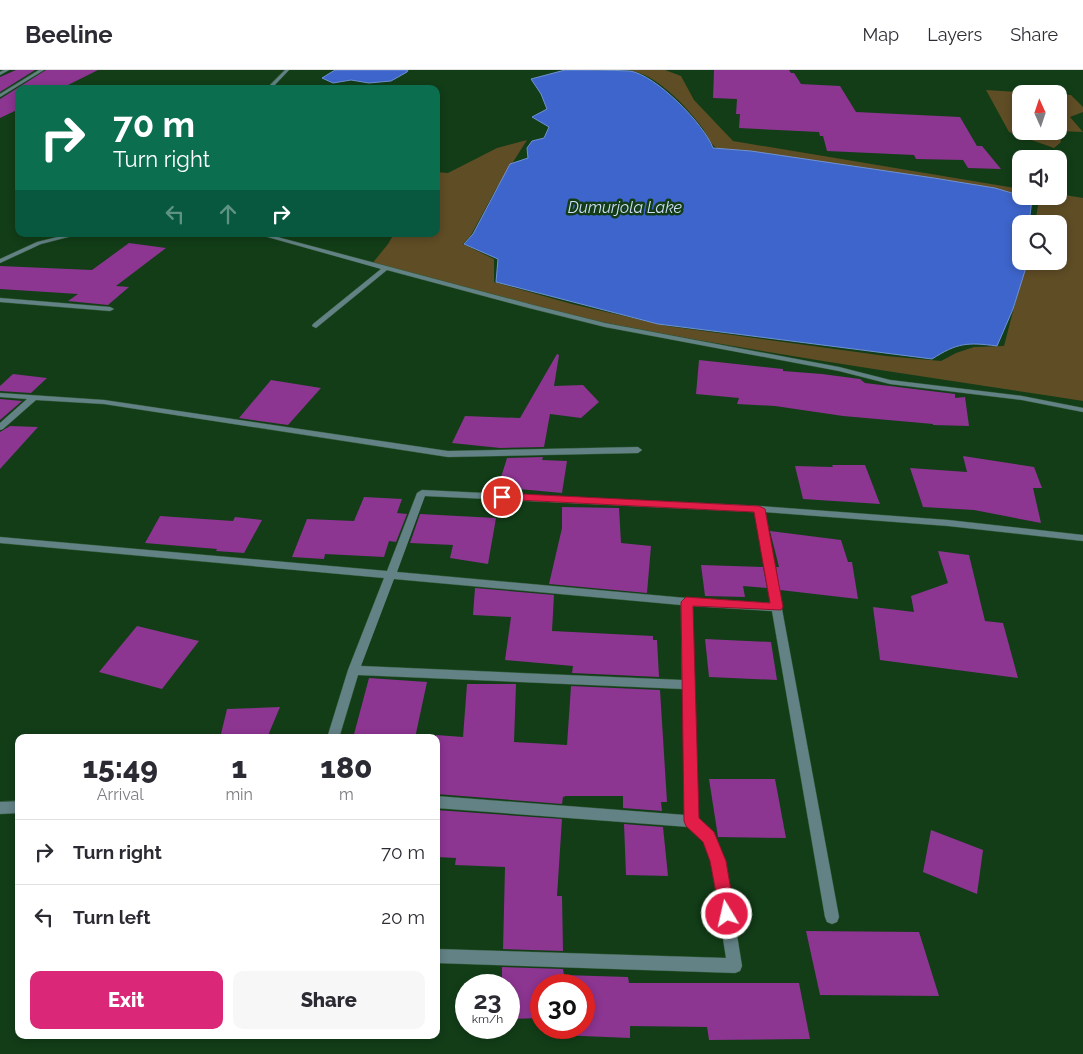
<!DOCTYPE html>
<style>
body{margin:0;font-family:Raleway,sans-serif;background:#f7f7f7;color:#2b2b33;height:100vh;display:flex;flex-direction:column;font-size:19px;white-space:nowrap}
*{box-sizing:border-box;margin:0}
p{font-size:16px;color:#7c7c81}
.icon{flex:none;width:28px;height:28px;fill:none;stroke:currentColor;stroke-width:2;stroke-linecap:round;stroke-linejoin:round}
.map{position:relative;flex:1;overflow:hidden}
.side{position:absolute;left:15px;top:664px;width:425px;height:305px;display:flex;flex-direction:column;background:#fff;border-radius:10px;box-shadow:0 2px 8px #0003}
.side>*{flex:none}
.hud{position:absolute;left:15px;top:15px;width:425px;height:152px;border-radius:10px;box-shadow:0 2px 8px #0003;background:#0b6e4f;color:#fff;overflow:hidden}
.needle{width:32px;rotate:357deg}
.controls{position:absolute;left:1012px;top:15px;display:grid;gap:10px}
.controls a{display:grid;place-items:center;width:55px;height:55px;border-radius:10px;background:#fff;box-shadow:0 2px 8px #0003;font-size:25px}
.speed{position:absolute;left:455px;top:904px;display:flex;gap:10px;font-size:25px;font-weight:700;text-align:center}
.speed>*{display:grid;place-content:center;width:65px;height:65px;border-radius:50%;background:#fff;box-shadow:0 2px 8px #0003;line-height:1}
.speed small{font-size:12px;font-weight:400}
.speed .limit{border:8px solid #d22;background:#fff;color:#111}
.pin{position:absolute;display:grid;place-items:center;width:42px;height:42px;color:#fff;margin:-21px;border:2px solid #fff;border-radius:50%;box-shadow:0 1px 5px #0007}
.me{position:absolute;width:55px;margin:-28px;rotate:351deg;stroke-linejoin:round;filter:drop-shadow(0 0 4px #0008)}
.turn{display:flex;align-items:center;gap:18px;height:105px;padding:0 15px;font-size:22px}
.turn .icon{width:65px;height:65px;stroke-width:2.5}
.turn b{display:block;font-size:35px;line-height:42px}
.lanes{display:flex;align-items:center;height:48px;padding:0 15px;background:#0003;justify-content:center;gap:25px;direction:ltr}
.lanes .off{opacity:.35}
.eta{display:flex;justify-content:space-evenly;align-items:center;height:85px;text-align:center}
.eta b{font-size:30px;font-weight:800;line-height:35px}
.button{display:flex;gap:10px;margin-top:auto;padding:10px 15px}
.button a{flex:1;height:58px;border-radius:10px;background:#db2777;color:#fff;font-size:20px;font-weight:800;line-height:58px;text-align:center}
.button a+a{background:#f7f7f7;color:#2b2b33}
ul{padding:0;list-style:none}
li{display:flex;align-items:center;gap:15px;height:65px;padding:0 15px;border-top:1px solid #e1e1e2}
li div{flex:1}
li b{display:block;font-size:19px}
li em{font-style:normal}
header{display:flex;align-items:center;gap:30px;box-sizing:border-box;height:70px;padding:0 25px;background:#fff;border-bottom:1px solid #e1e1e2}
header strong{font-size:24px}
nav{display:flex;gap:28px;margin-inline-start:auto;font-size:18px}
.map>svg:first-child{display:block}
.green{fill:#5f4d25}
.water{fill:#3e65cb;stroke:#7092d2}
.building{fill:#8c3591}
.lines{fill:none;stroke-linecap:round;stroke-linejoin:round}
.minor-casing{stroke:#335b38;stroke-width:1}
.minor{fill:#638286;fill-rule:evenodd}
.route{fill:#e11d48;stroke:#92132f}
.labels{text-anchor:middle;stroke-width:5;stroke-linejoin:round;paint-order:stroke}
.far-water-label{font-size:16px;font-style:italic;fill:#d2def9;stroke:#123d17}
</style>
<header>
<strong>Beeline</strong>
<nav><a>Map</a><a>Layers</a><a>Share</a></nav>
</header>
<div class="map">
<svg width="1083" height="984" viewBox="0 0 1083 984">
<rect width="100%" height="100%" fill="#123d17"/>
<g class="green">
<path d="M628,0H665L681,6L694,30L733,71L1021,119V124L740,80C733,80 723,81 717,78C709,74 706,62 701,56C685,35 655,3 628,0Z"/>
<path d="M986,20L1048,24H1021V61H1059V24L1071,25L1083,37V42L1070,47L1083,62L1059,61L1061,72L1054,78L1009,62Z"/>
<path d="M527,70L496,119L471,165L463,174L494,189V212L572,234L667,256L886,286L941,291L956,283L974,277L1004,276L1026,191H1059V154H1035L1039,129L1030,126H1059V124L1083,128V331C927,307 772,285 617,255C534,239 454,213 371,195L388,174L394,164H436V102L448,103L497,78Z"/>
</g>
<g class="water">
<path d="M335,0H408L407,2L391,11L369,13L351,10L333,13L322,8Z"/>
<path d="M565,0C586,0 610,0 630,1C656,5 704,54 713,78L751,81L934,108L995,118L1032,129L1029,154H1021V191H1028L1013,239L997,276C967,272 957,273 932,289L658,254L496,212L498,189L464,174L473,164L510,94L528,88L527,78L532,71L544,68L549,57L532,47L547,39L541,24L531,9Z"/>
</g>
<g class="building">
<path d="M16,0H35L0,22V7Z"/>
<path d="M46,0H98L60,19H19V39L0,48V29Z"/>
<path d="M714,0H789L791,3H794L801,14L840,16L856,42L960,47L977,76H982L1001,99L968,98L963,90L916,89L914,85L827,81L823,66H820L819,62L739,58L740,44H736L737,29L713,28Z"/>
<path d="M129,173L166,178L116,216L129,217L108,235L68,231L78,224L0,219V196L92,200Z"/>
<path d="M557,284L559,285L554,316L583,315L599,332L581,348L550,344L544,377L500,378L452,373L465,346L520,348Z"/>
<path d="M699,290L783,299V301L822,304L860,309L865,313L955,324V328L965,327L969,356L933,355V354L843,346L775,336L737,334L739,328L696,324Z"/>
<path d="M13,304L47,308L31,323L0,321V316Z"/>
<path d="M271,310L321,318L288,355L239,348Z"/>
<path d="M0,329L22,331L0,350Z"/>
<path d="M10,356L38,357L0,399V362Z"/>
<path d="M963,386L1034,397L1042,418H1033L1041,453L974,440L923,437L910,398L967,402Z"/>
<path d="M543,387L542,390L567,391L562,423L498,417L507,388Z"/>
<path d="M832,395H865L880,434L803,429L795,396L833,397Z"/>
<path d="M364,427L402,429L397,443L407,444L396,472L389,471L384,487L325,484L324,489L292,487L307,449L354,451Z"/>
<path d="M562,437L619,438L621,473L651,476L647,523L549,514L562,458Z"/>
<path d="M420,444L496,448L488,494L450,488L453,475L410,473Z"/>
<path d="M160,446L233,451L235,447L262,450L244,483L216,481L217,479L145,473Z"/>
<path d="M770,461L841,470L848,492H852L858,529L780,520L776,497H779Z"/>
<path d="M938,481L969,485L985,551L1003,553L1018,608L880,590L873,537L914,542L911,526L948,513Z"/>
<path d="M701,495L763,497L767,518L743,516L745,527L705,526Z"/>
<path d="M475,518L554,525L552,561L653,566V570H657L659,607L572,603L573,596L505,590L511,547L473,545Z"/>
<path d="M137,556L199,571L162,619L99,602Z"/>
<path d="M705,569L771,572L777,610L709,607Z"/>
<path d="M369,608L427,612L415,668H353Z"/>
<path d="M467,614H516L514,672L567,675L571,616L660,620L667,732H661L662,741L623,738V726H566L563,727L562,734L436,724V665L463,667Z"/>
<path d="M280,637L267,668H220L227,639Z"/>
<path d="M709,709H775L786,768L718,767Z"/>
<path d="M436,740L562,749L557,826H562L563,881L503,879L505,797L455,795L456,788L436,787Z"/>
<path d="M624,754L663,757L668,806L626,805Z"/>
<path d="M931,760L983,780L977,824L923,802Z"/>
<path d="M806,861L919,862L939,926L820,925Z"/>
<path d="M502,897L563,899L564,905L628,907L629,913H799L810,969L709,970L707,957L630,956V968L558,965V958H584V915H541V948L509,949V915H502Z"/>
</g>
<g class="lines">
<defs>
<g id="minor">
<path d="M4,0H9L0,5V2Z"/>
<path d="M39,0H44L0,27V24Z"/>
<path d="M285,0H289L271,19H266Z"/>
<path d="M70,164H80L41,174L0,193V189L37,172Z"/>
<path d="M257,164H266L533,235L605,253L839,297L890,310L1022,326L1083,338V342L1022,330L890,314L839,301L605,257L529,238L387,200L316,258L312,256L313,254L381,199Z"/>
<path d="M0,228L110,237L114,239L110,241L0,232Z"/>
<path d="M0,323L104,330L448,381L638,377L642,380L638,383L448,387L104,334L36,330L3,359L0,360V353L27,329L0,327Z"/>
<path d="M422,420L759,436L948,450L1083,465V471L948,456L764,442L839,847L837,852L832,854L827,852L825,847L772,541L691,536L698,749L714,763L725,791L742,896L740,901L735,903L436,893V879L726,888L711,791L704,771L689,757L436,738V726L685,745L683,619L358,605L339,668H327L348,600L384,508L0,473V467L387,501L417,423ZM425,426L755,442L771,533L686,528L397,502ZM394,509L681,535L682,610L361,596Z"/>
<path d="M19,731V743L0,744V732Z"/>
</g>
</defs>
<use href="#minor" class="minor-casing"/>
<use href="#minor" class="minor"/>
</g>
<path class="route" d="M502,423L759,436L765,439L783,537L781,540L693,536L699,748L714,762L726,791L735,844L732,849L727,852L721,849L710,791L703,772L686,756L684,751L681,532L686,527L770,533L754,442L498,429L496,427L498,424Z"/>
<g class="labels">
<g class="far-water-label">
<text x="625" y="143">Dumurjola Lake</text>
</g>
</g>
</svg>
<div class="controls">
<a><svg class="needle" viewBox="-14 -14 28 28"><path d="M0-13l5 13h-10z" fill="#e53935"/><path d="M0 13l5-13h-10z" fill="#7c7c81"/></svg></a>
<a><svg class="icon" aria-label="sound" viewBox="0 0 24 24"><path d="M4 9h4l5-4v14l-5-4H4zM17 9q2 3 0 6"/></svg></a>
<a><svg class="icon" aria-label="search" viewBox="0 0 24 24"><circle cx="10" cy="10" r="6"/><path d="M15 15l6 6"/></svg></a>
</div>
<div class="speed"><div>23<small>km/h</small></div><div class="limit">30</div></div>
<div class="pin" style="left:502px;top:427px;background:#d93025"><svg class="icon" aria-label="arrive" viewBox="0 0 24 24"><path d="M6 21V4h12l-3 4 3 4H6"/></svg></div>
<svg class="me" style="left:727px;top:844px" viewBox="-20 -20 40 40"><circle r="17" fill="#e11d48" stroke="#fff" stroke-width="3"/><path d="M0-11L8 9 0 5-8 9z" fill="#fff"/></svg>
<div class="hud">
<div class="turn"><svg class="icon" aria-label="right" viewBox="0 0 24 24"><path d="M7 20v-9h11M14 6l5 5-5 5"/></svg><div><b>70 m</b>Turn right</div></div>
<div class="lanes"><svg class="icon off" aria-label="left" viewBox="0 0 24 24"><path d="M17 20v-9H6M10 6l-5 5 5 5"/></svg><svg class="icon off" aria-label="ahead" viewBox="0 0 24 24"><path d="M12 20V5M6 11l6-6 6 6"/></svg><svg class="icon" aria-label="right" viewBox="0 0 24 24"><path d="M7 20v-9h11M14 6l5 5-5 5"/></svg></div>
</div>
<section class="side">
<div class="eta">
<div><b>15:49</b><p>Arrival</p></div>
<div><b>1</b><p>min</p></div>
<div><b>180</b><p>m</p></div>
</div>
<ul>
<li><svg class="icon" aria-label="right" viewBox="0 0 24 24"><path d="M7 20v-9h11M14 6l5 5-5 5"/></svg><div><b>Turn right</b></div><em>70 m</em></li>
<li><svg class="icon" aria-label="left" viewBox="0 0 24 24"><path d="M17 20v-9H6M10 6l-5 5 5 5"/></svg><div><b>Turn left</b></div><em>20 m</em></li>
</ul>
<div class="button"><a>Exit</a><a>Share</a></div>
</section>
</div>
